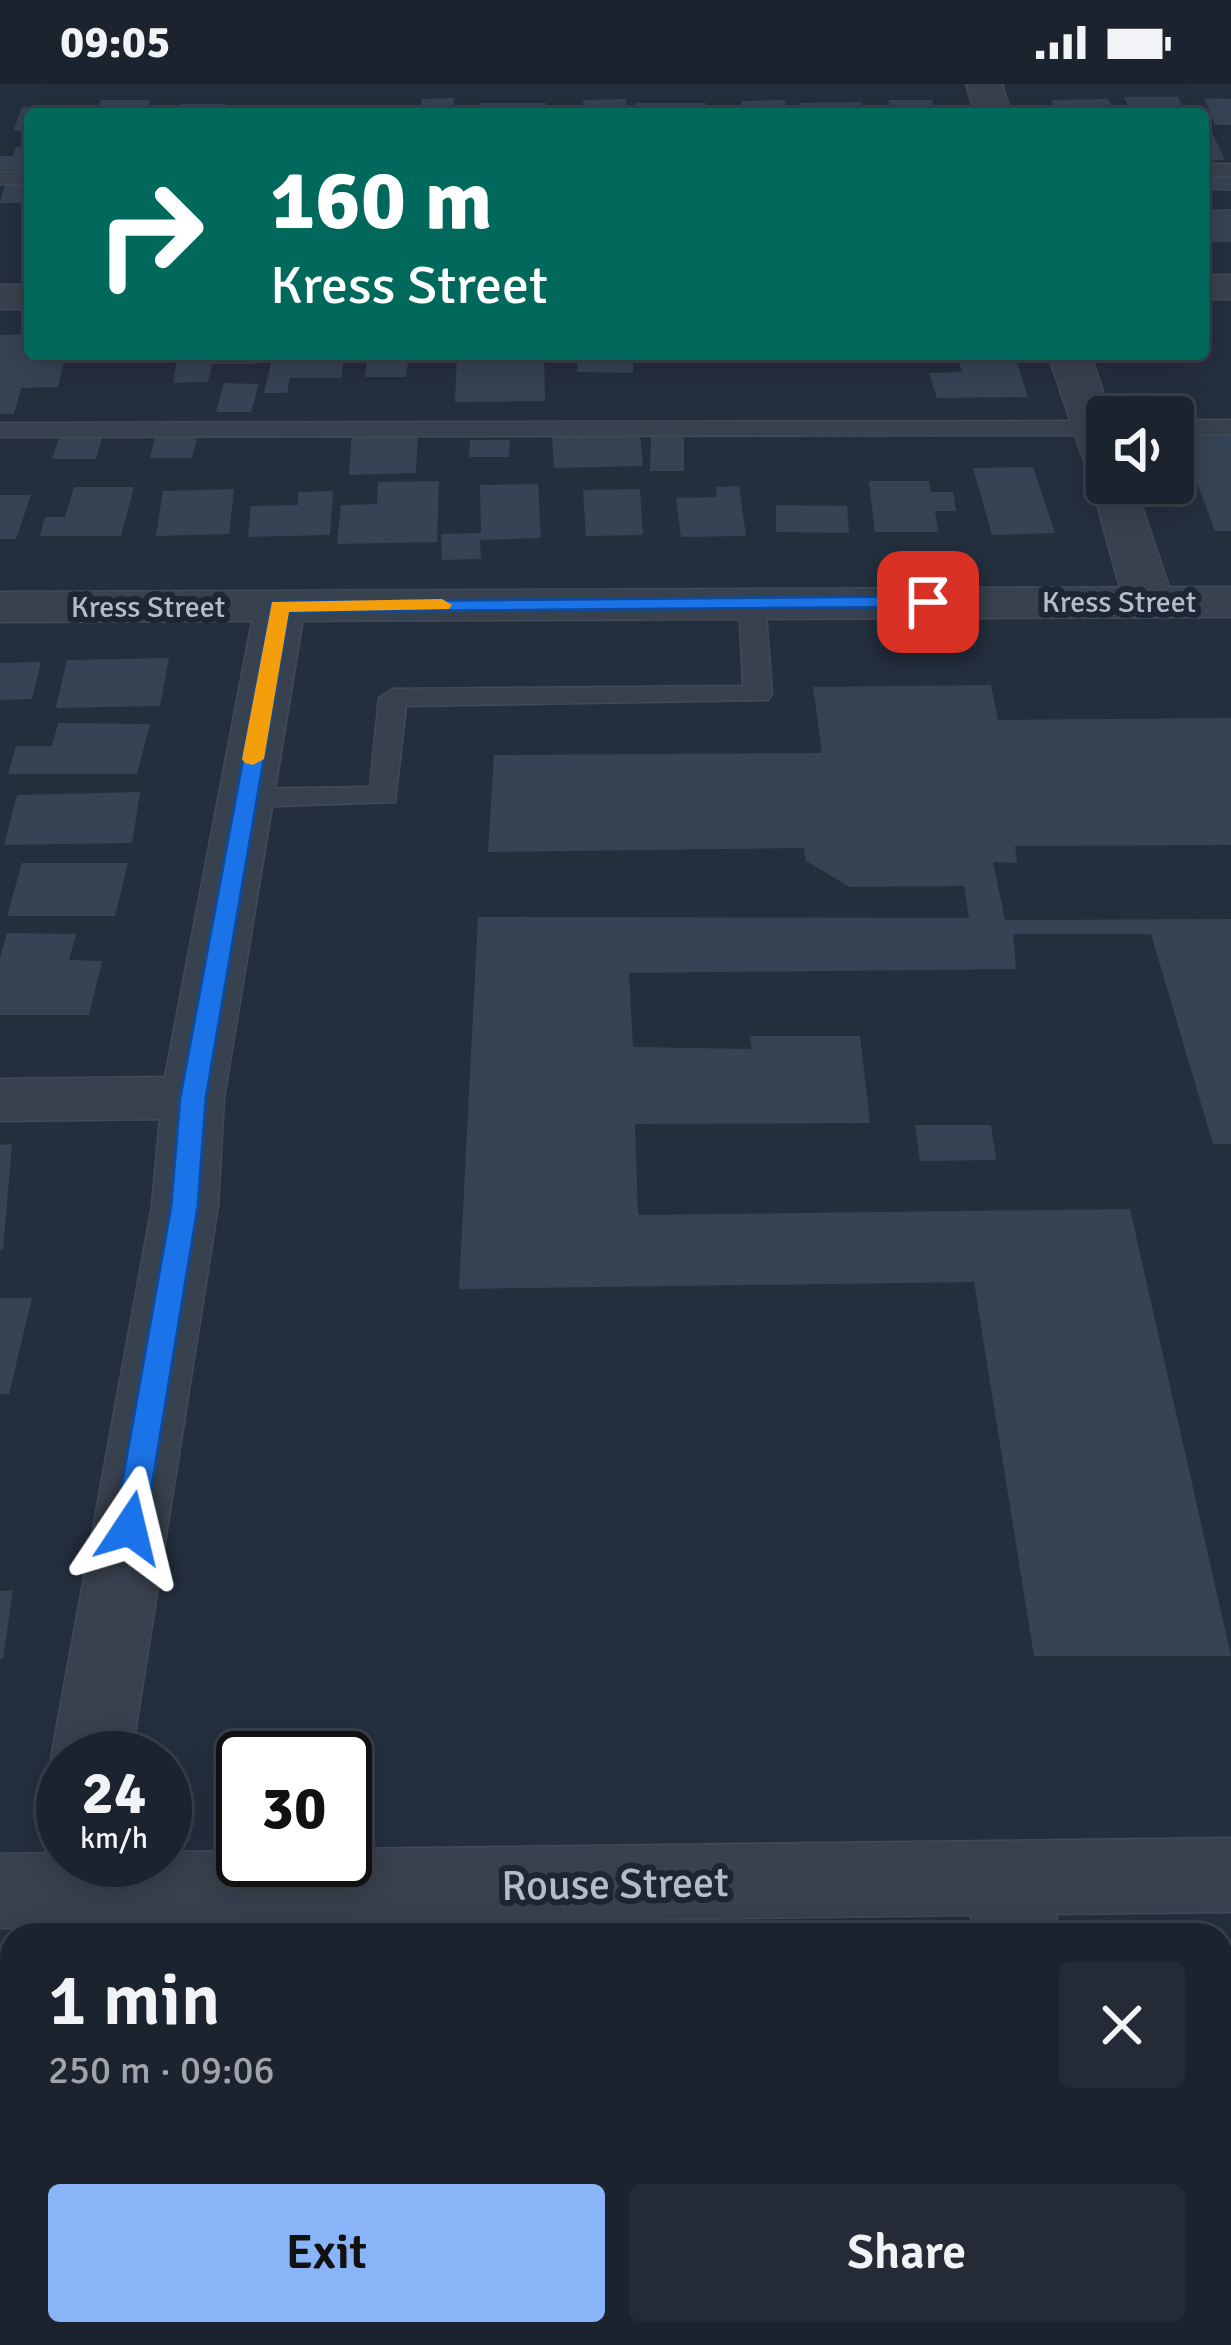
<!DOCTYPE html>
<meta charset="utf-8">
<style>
body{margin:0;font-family:Signika,sans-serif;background:#242b36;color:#f1f3f6;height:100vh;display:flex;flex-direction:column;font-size:45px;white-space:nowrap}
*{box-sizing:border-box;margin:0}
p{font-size:39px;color:#a0a4aa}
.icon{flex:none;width:66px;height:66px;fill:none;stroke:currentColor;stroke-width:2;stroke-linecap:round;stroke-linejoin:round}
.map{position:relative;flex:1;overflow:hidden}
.sheet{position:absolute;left:0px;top:1839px;width:1233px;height:423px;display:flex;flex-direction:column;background:#1b232e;border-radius:36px 36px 0 0;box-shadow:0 6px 30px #0003,0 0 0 3px #39404a}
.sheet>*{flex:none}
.banner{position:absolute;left:24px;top:24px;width:1185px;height:252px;border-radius:12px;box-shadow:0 6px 30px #0003,0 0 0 3px #39404a;background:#00695c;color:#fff;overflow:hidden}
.controls{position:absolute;left:1086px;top:312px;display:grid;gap:24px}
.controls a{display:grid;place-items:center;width:108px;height:108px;border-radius:12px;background:#1b232e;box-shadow:0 6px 30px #0003,0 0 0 3px #39404a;font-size:60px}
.speed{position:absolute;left:36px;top:1647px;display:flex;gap:24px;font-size:60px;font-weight:700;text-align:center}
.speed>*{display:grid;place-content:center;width:156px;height:156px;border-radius:50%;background:#1b232e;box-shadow:0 6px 30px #0003,0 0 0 3px #39404a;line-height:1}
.speed small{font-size:30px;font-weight:400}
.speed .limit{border:6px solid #111;border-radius:18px;background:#fff;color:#111}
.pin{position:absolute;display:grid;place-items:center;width:102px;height:102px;color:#fff;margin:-51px;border-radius:24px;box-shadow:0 6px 18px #0006}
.me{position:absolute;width:132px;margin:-66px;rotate:10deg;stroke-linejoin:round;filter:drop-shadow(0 0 9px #0008)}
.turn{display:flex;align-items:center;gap:42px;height:252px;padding:0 48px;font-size:54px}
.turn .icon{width:156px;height:156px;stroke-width:2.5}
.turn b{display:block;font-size:84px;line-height:102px}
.round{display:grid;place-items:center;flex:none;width:126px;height:126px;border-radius:12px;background:#242b36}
.summary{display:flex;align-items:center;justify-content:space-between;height:204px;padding:0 48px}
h1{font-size:72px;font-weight:600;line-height:90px}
.cta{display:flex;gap:24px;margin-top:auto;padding:24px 48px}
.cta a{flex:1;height:138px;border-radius:12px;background:#8ab4f8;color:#111;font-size:48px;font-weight:600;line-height:138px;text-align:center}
.cta a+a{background:#242b36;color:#f1f3f6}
.status{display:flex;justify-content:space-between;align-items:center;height:84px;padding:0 60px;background:#1b232e;direction:ltr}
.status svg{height:33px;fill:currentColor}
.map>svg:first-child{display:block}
.building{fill:#364354}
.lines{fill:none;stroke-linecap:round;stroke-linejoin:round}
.service-casing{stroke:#414a57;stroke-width:3}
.minor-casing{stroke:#414a57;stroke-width:3}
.tertiary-casing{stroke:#414a57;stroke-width:3}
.service{fill:#38414e;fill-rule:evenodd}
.minor{fill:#38414e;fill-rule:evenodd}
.tertiary{fill:#38414e;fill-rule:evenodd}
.route{fill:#1a73e8;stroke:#114b97;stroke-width:3}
.slow{fill:#f59e0b}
.labels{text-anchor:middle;stroke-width:12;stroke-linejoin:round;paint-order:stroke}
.far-street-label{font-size:30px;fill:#b4bcc9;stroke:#1d2633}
.near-street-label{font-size:42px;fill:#b4bcc9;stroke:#1d2633}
</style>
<div class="status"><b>09:05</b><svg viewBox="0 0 49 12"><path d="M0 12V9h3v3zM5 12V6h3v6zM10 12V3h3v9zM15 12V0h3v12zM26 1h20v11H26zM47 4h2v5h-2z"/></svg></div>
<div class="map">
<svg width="1231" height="2261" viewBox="0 0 1231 2261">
<rect width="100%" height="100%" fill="#242f3e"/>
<g class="building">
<path d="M1124,13H1178L1186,30H1131Z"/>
<path d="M454,14L453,30H403L404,22H421L422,15Z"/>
<path d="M1204,14L1231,15V41H1215Z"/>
<path d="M626,15L627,30H584L583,16Z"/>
<path d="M1108,15L1115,30H1057L1051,16Z"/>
<path d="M101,16H150L146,30H95Z"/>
<path d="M785,16L788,30H743L741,17Z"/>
<path d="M888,16H932L936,30H892Z"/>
<path d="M861,18L864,30H801L798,19Z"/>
<path d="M480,19H546V30H479Z"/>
<path d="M635,19H706L707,30H635Z"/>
<path d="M181,20H226L224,30H178Z"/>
<path d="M269,21H311L309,30H266Z"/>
<path d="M388,21V30H323L324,22Z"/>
<path d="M22,23H66L64,30H30V47H13Z"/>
<path d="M1203,50H1213L1225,76H1203Z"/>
<path d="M16,63H30V86H0V72H13Z"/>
<rect x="1203" y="91" width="28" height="16"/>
<path d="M5,100H30V119H0Z"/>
<path d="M1203,112L1208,125H1231V158H1203Z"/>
<path d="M30,250V270H66L58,303L21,304L14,330H0V251Z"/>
<path d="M178,270H256L255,280H212L208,298L173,299Z"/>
<path d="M273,270H345L341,294H290L287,309H264Z"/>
<path d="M390,270H409L406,293H365L367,276H389Z"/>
<path d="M457,270H544L545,317L455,318Z"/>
<path d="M578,270H633V289L577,288Z"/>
<path d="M957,270H1014L1028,313L937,314L929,289L962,288Z"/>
<path d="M224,299L259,300L251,328H216Z"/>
<path d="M1177,345H1231V447H1215Z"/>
<path d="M418,348L416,389L349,391L352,349Z"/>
<path d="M640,350L643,382L554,384L552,352Z"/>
<path d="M651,352L684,353V387H650Z"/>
<path d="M59,354H102L96,375H52Z"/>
<path d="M155,354H197L192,374H150Z"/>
<path d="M470,356H510L509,373H469Z"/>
<path d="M1033,383L1055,449L992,451L973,384Z"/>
<path d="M439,397L437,458L337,460L341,421L377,420L378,398Z"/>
<path d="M869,397H929L931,408H953L956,427H935L938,448H875Z"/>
<path d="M538,400L541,454L480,456L481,475L442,476L441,450L481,449L480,401Z"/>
<path d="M739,402L746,452L681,453L676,414L717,413L716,403Z"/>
<path d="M74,403H134L121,452H40L45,433H65Z"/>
<path d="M234,405L229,450L156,452L163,407Z"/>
<path d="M640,405L643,451L586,452L583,406Z"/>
<path d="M333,407L330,451L248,453L251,422L298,421V408Z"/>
<path d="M0,411H31L16,455H0Z"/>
<path d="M776,421L847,422L849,449L776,448Z"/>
<path d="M169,574L160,622L56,624L67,576Z"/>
<path d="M41,578L32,615L0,616V579Z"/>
<path d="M991,601L998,636L1231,634V761L1015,762L1017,779L993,778L1005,836L1231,835V1060H1213L1151,850H1013L1016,885L629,889L633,963L752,965L750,952H860L870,1039L635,1040L638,1131L1130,1125L1231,1572H1034L974,1198L459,1205L478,833L969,834L964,802L850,803L806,777L804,764L488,768L494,671L822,669L813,603Z"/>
<path d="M58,639L150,640L137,690H8L16,662H52Z"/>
<path d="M140,708L132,759L4,761L17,711Z"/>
<path d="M22,779H128L115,832H7Z"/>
<path d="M7,849L76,850L69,876L102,877L89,931H0V874Z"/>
<path d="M915,1041H991L996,1076L920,1077Z"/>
<path d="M12,1060L3,1166H0V1061Z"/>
<path d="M0,1214H32L9,1310H0Z"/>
<path d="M13,1506L3,1575H0V1507Z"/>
<rect x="1221" y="1883" width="10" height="154"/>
<path d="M1221,2101H1231V2216H1227L1221,2185Z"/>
<path d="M756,2250H875V2259L757,2257Z"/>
</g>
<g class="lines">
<defs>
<g id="service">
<rect x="1203" y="80" width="28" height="12"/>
<rect x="0" y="88" width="30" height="12"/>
<rect x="1173" y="336" width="58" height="14"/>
<path d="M1107,337V351L0,353V339Z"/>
<path d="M752,510L765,518L772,610L768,616L406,622L395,718L246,723L231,714L246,705L370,703L379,614L393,605L743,602L739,518Z"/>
</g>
<g id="minor">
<path d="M966,0H1002L1011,30H975Z"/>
<rect x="1203" y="191" width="28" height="24"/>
<rect x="0" y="201" width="30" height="24"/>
<path d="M1048,270H1090L1112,333H1107V399H1134L1174,518L1166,528L1149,533L1132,528L1124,518L1090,395Z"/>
<path d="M280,507L298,511L305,522L224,1014L218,1122L131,1674H63V1698L51,1674L152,1122L160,1035L0,1037V995L165,993L255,522L262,511Z"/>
<path d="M1231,1754V1828L1056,1830L1059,1851H973L971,1831L0,1844V1770L63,1769V1776H165V1768L243,1767V1776H345V1765Z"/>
<path d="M12,2114V2250H42L37,2261H0V2119Z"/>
<path d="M1022,2250H1118L1120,2261H1024Z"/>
</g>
<path id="tertiary" d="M1231,503V533L0,538V508Z"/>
</defs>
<use href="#service" class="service-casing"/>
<use href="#minor" class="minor-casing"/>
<use href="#tertiary" class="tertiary-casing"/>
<use href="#service" class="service"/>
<use href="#minor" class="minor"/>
<use href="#tertiary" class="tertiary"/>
</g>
<path class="route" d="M928,512L939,518L936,523L289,528L206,1014L198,1122L145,1444L141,1452H119L114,1444L171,1122L180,1014L272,518Z"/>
<path class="slow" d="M442,515L452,521L449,525L289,528L264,675L253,681L245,679L242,675L272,518Z"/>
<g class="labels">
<g class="far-street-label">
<text x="1119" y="528">Kress Street</text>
<text x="148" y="533">Kress Street</text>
</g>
<g class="near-street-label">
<text transform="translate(615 1799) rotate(-1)" y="15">Rouse Street</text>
</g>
</g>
</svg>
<div class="controls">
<a><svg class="icon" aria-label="sound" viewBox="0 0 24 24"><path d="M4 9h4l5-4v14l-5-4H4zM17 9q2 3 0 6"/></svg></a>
</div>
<div class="speed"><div>24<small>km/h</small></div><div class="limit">30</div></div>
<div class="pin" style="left:928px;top:518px;background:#d93025"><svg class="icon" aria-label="arrive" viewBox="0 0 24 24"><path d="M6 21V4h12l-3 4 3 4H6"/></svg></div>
<svg class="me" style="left:130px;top:1444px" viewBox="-20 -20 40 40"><path d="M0-17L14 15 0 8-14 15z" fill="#1a73e8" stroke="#fff" stroke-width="4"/></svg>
<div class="banner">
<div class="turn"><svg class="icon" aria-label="right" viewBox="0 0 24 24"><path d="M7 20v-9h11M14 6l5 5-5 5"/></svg><div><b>160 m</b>Kress Street</div></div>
</div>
<section class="sheet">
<div class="summary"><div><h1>1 min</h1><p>250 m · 09:06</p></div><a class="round"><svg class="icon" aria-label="close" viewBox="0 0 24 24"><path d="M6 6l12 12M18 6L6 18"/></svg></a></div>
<div class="cta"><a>Exit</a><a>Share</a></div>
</section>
</div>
